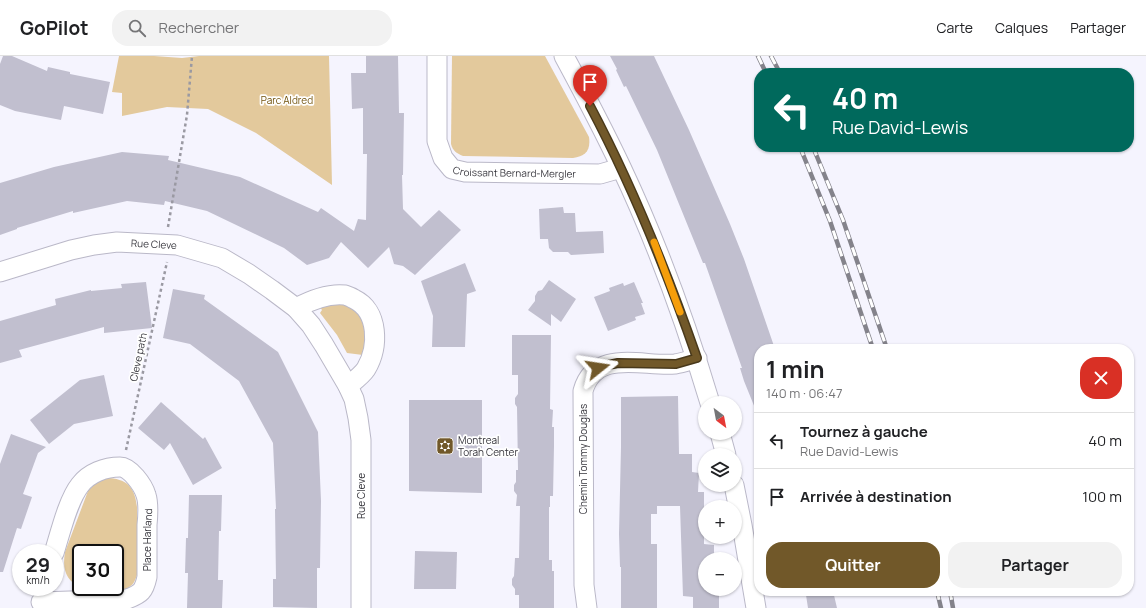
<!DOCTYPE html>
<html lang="fr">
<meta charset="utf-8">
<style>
body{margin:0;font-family:Manrope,sans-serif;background:#f2f2f2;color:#202124;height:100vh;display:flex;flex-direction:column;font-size:15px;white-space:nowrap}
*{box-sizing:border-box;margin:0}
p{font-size:13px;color:#757577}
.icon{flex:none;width:22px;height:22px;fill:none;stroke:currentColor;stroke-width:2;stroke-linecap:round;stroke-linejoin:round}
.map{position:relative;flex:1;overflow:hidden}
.panel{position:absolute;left:754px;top:288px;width:380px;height:252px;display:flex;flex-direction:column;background:#fff;border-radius:16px;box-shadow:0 1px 3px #0004}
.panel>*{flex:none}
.hud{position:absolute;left:754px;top:12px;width:380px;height:84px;border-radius:16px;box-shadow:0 1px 3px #0004;background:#00695c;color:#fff;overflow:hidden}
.needle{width:26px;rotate:148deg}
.tools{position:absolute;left:698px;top:340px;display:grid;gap:8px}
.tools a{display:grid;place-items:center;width:44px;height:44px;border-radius:50%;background:#fff;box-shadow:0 1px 3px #0004;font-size:20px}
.speed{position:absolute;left:12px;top:488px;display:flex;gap:8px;font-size:20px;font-weight:700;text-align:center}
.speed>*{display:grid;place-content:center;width:52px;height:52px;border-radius:50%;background:#fff;box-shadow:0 1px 3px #0004;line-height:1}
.speed small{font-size:10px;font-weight:400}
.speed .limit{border:2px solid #111;border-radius:6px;background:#fff;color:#111}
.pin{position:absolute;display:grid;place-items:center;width:34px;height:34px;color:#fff;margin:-41px -17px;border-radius:50% 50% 50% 0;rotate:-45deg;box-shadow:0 0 4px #0007}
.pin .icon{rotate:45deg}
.me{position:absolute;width:44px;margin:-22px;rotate:75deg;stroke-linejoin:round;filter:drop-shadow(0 0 3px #0008)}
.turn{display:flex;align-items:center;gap:14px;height:84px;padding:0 12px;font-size:18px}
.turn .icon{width:52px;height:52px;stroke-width:2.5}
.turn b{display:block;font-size:28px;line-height:34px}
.round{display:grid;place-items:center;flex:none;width:42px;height:42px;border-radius:16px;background:#f2f2f2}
.summary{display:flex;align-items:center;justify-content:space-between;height:68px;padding:0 12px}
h1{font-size:24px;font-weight:700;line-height:30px}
.button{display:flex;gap:8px;margin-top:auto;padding:8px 12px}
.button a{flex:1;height:46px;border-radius:16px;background:#715829;color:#fff;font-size:16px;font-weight:700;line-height:46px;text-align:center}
.button a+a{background:#f2f2f2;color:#202124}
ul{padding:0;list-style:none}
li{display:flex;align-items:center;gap:12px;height:56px;padding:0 12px;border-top:1px solid #e0e0e0}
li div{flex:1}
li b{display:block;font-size:15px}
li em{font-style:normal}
header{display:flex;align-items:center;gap:24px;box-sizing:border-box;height:56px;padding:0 20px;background:#fff;border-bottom:1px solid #e0e0e0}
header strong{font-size:19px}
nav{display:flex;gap:22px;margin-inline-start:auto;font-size:14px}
.search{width:280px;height:36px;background:#f2f2f2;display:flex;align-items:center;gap:10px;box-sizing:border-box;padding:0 14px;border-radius:16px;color:#757577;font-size:15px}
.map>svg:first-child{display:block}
.green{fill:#e3c99c;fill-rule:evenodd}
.building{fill:#c1bfcf}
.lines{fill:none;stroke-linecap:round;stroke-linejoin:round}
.minor-casing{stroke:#bab8c8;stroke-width:21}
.path{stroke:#9a99a2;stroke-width:2.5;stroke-dasharray:3 3;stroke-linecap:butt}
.minor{stroke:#fff;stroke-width:19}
.rail-casing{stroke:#84838b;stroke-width:4.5}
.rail{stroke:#fff;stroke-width:3;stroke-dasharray:9;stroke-linecap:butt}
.route-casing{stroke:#49391b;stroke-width:10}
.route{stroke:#715829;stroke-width:7}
.slow{stroke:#f59e0b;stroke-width:7}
.labels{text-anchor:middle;stroke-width:3.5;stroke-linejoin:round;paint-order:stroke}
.park-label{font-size:10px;fill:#70510a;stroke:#fff}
.street-label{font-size:10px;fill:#35343b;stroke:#fff}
.poi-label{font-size:10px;fill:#35343b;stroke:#fff;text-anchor:start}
</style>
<header>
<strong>GoPilot</strong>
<div class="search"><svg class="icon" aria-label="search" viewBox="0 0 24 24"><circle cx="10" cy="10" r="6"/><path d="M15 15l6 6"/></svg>Rechercher</div>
<nav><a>Carte</a><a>Calques</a><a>Partager</a></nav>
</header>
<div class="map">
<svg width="1146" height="552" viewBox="0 0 1146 552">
<rect width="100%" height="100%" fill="#f5f4fe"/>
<g class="green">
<path d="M119,0H154L182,2L199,0H329L332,129L256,77L208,53L167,51L122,60V37L112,36Z"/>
<path d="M452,0H545L589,81C591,95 585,100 573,102L463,100C456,97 453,95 451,88Z"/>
<path d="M340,248C353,251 366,262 366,277C366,284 364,292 363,299L347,297L337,279L320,257L322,254L320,251L327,249Z"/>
<path d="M110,422C129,424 135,433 137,451V519C134,528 132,530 124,534L82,533C66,524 62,514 65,496L88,435L97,426L104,423ZM81,497H115V531H81Z"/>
</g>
<g class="building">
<path d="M3,0H12L47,15L48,11L70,16V18L110,26L103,58L64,50L61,64L15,55L0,49V8Z"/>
<path d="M366,0H398L399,57H404L403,119H402L403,153L421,171L439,154L461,174L415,219L403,210L394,208L389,191L368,212L341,186L329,202L307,209L284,192L207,155L165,145L164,149L127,145L73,157V155L17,172V173L0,179V127L54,111L122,96L169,100L168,104L240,121L318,156L321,152L354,175L358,163L366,164L367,98H363V52L352,53L351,17H366Z"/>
<path d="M610,0H654L689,74L730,168L744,203L775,293H759V362L744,325L740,312H742L705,207H703L657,94L626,30L624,31L616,14L617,13Z"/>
<path d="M563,151L564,157H575L576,176L603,175L604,197L571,199L568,196H553L549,192L548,183H540L539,153Z"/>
<path d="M465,207L476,235L467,238L465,291H432L433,260L421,225Z"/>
<path d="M549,224L576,243L561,266L551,258V270L528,254L535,245V240L538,235L542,234Z"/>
<path d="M146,226L152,272L104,277V271L19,294L22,301L0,307V265L56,249L55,243L91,234V235L122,232L121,228Z"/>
<path d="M634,226L643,247H641L645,258L635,261L636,264L608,275L594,241L610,235L609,232L623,227L624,230Z"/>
<path d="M173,233L205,239L204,243L278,296L318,376L321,445L320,512H317V552L273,551V523H276L275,453H276L273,387L239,325L190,288L163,282Z"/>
<path d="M512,279H551L550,353L553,354L552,371H554V390L553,440H550V451H549V504H552V515H554V552H519V539H515V533L512,529V523L514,520L515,502H519L520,450H516L517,439L514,435V429L516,426V414H518L517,351L515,348V342L518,338V319H512Z"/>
<path d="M104,319L113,360L74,368L49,388L30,364L80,324Z"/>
<path d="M678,340L679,398H692V416L699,417L698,436H704V488L714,489V503H705V533H717V537H719V552H693V541L683,540L680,450H657V458H651V488H657V552H621V511H620L619,478L621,391V341Z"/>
<path d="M409,344H482V437L409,435Z"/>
<path d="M161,346L203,383L205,381L222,412L193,429L170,387L164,394L138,372Z"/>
<path d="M11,378L46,391L38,397L23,438L32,441L21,473L17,472L3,516H0V408Z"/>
<path d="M189,439H222L221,475H219L218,524H223L222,552H187L188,517H185L186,482H188Z"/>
<path d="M415,495L457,496L456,533H414Z"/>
<path d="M807,535H833L837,552H808L806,539H808Z"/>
</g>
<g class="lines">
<defs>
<g id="minor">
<path id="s1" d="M437,0V85L443,102L452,113L465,116L600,118L621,112"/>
<path d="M564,0C584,37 603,73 621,111C657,187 686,267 710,347"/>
<path id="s2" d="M0,216L71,194L94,189L117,186L177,189L222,202L249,218L272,234L296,252L311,269L324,289L348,330L354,343L358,362L361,384V552"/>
<path d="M296,252C311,244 328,237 345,239C348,240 351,241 354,243C379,255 379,291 366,313C362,319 354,325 348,330"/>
<path d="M720,377L726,399"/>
<path d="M734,429L742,469L756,552"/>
<path id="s3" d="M41,546L127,543C141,538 144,535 147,521C147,503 147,486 147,469C148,459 149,448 146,439C143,429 130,411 120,411C105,411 89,417 80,429C68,444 60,478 54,497"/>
<path d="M587,552L584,529L583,335C595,292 643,311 675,308C682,307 690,304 697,302"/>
</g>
</defs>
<use href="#minor" class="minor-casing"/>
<g class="path">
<path d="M168,171L187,59L192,0"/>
<path d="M126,394L167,206"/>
</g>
<use href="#minor" class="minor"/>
<defs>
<g id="rail">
<path d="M758,0L766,17"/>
<path d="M771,0L780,17"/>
<path d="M800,91L830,165L873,293"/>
<path d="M813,91L843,164L887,293"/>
<path d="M937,535L941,552"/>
<path d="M950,535L953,552"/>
</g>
</defs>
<use href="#rail" class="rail-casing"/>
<use href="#rail" class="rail"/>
</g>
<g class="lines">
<defs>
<path id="route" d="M590,50C633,131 667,216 697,302L676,308L618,307L608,309L598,312"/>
</defs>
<use href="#route" class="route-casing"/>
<use href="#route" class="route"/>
<path class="slow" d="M654,186L680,256"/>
</g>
<defs>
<symbol id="synagogue-square" viewBox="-11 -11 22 22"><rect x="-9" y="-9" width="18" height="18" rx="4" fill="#715829" stroke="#fff"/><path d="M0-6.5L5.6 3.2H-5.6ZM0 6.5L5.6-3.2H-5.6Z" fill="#fff"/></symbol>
</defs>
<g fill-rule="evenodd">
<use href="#synagogue-square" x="435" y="380" width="20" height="20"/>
</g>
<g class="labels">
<g class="park-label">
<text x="287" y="48">Parc Aldred</text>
</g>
<g class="street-label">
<text dy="4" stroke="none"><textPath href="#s1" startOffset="180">Croissant Bernard-Mergler</textPath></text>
<text dy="4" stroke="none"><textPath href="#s2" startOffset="158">Rue Cleve</textPath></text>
<text transform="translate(138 301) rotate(-78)" y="4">Cleve path</text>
<text transform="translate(583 403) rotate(-90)" y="4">Chemin Tommy Douglas</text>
<text transform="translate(361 440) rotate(-90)" y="4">Rue Cleve</text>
<text dy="4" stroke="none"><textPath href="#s3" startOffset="155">Place Harland</textPath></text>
</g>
<g class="poi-label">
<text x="458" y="388">Montreal<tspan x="458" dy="12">Torah Center</tspan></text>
</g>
</g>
</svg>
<div class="tools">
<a><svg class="needle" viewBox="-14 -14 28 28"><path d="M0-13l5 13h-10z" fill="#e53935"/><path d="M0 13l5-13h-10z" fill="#757577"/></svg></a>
<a><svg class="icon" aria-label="layers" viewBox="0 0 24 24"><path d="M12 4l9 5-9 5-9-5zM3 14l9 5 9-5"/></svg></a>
<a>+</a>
<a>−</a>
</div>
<div class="speed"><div>29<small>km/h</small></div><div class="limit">30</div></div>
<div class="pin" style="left:590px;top:50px;background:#d93025"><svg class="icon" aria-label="arrive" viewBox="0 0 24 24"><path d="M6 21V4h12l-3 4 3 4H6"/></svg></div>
<svg class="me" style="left:598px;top:312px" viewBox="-20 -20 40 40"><path d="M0-17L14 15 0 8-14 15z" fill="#715829" stroke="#fff" stroke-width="4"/></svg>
<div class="hud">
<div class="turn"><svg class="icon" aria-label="left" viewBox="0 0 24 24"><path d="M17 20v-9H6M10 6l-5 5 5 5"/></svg><div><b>40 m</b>Rue David-Lewis</div></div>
</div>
<section class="panel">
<div class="summary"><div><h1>1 min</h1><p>140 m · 06:47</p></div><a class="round" style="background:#d93025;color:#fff"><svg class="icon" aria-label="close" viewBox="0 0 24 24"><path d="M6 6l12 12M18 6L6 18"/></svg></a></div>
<ul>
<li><svg class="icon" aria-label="left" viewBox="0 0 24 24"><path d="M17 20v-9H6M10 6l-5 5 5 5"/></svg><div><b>Tournez à gauche</b><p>Rue David-Lewis</p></div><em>40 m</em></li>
<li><svg class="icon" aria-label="arrive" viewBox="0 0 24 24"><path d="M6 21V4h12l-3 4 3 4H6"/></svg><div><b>Arrivée à destination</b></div><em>100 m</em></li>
</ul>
<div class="button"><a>Quitter</a><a>Partager</a></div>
</section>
</div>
